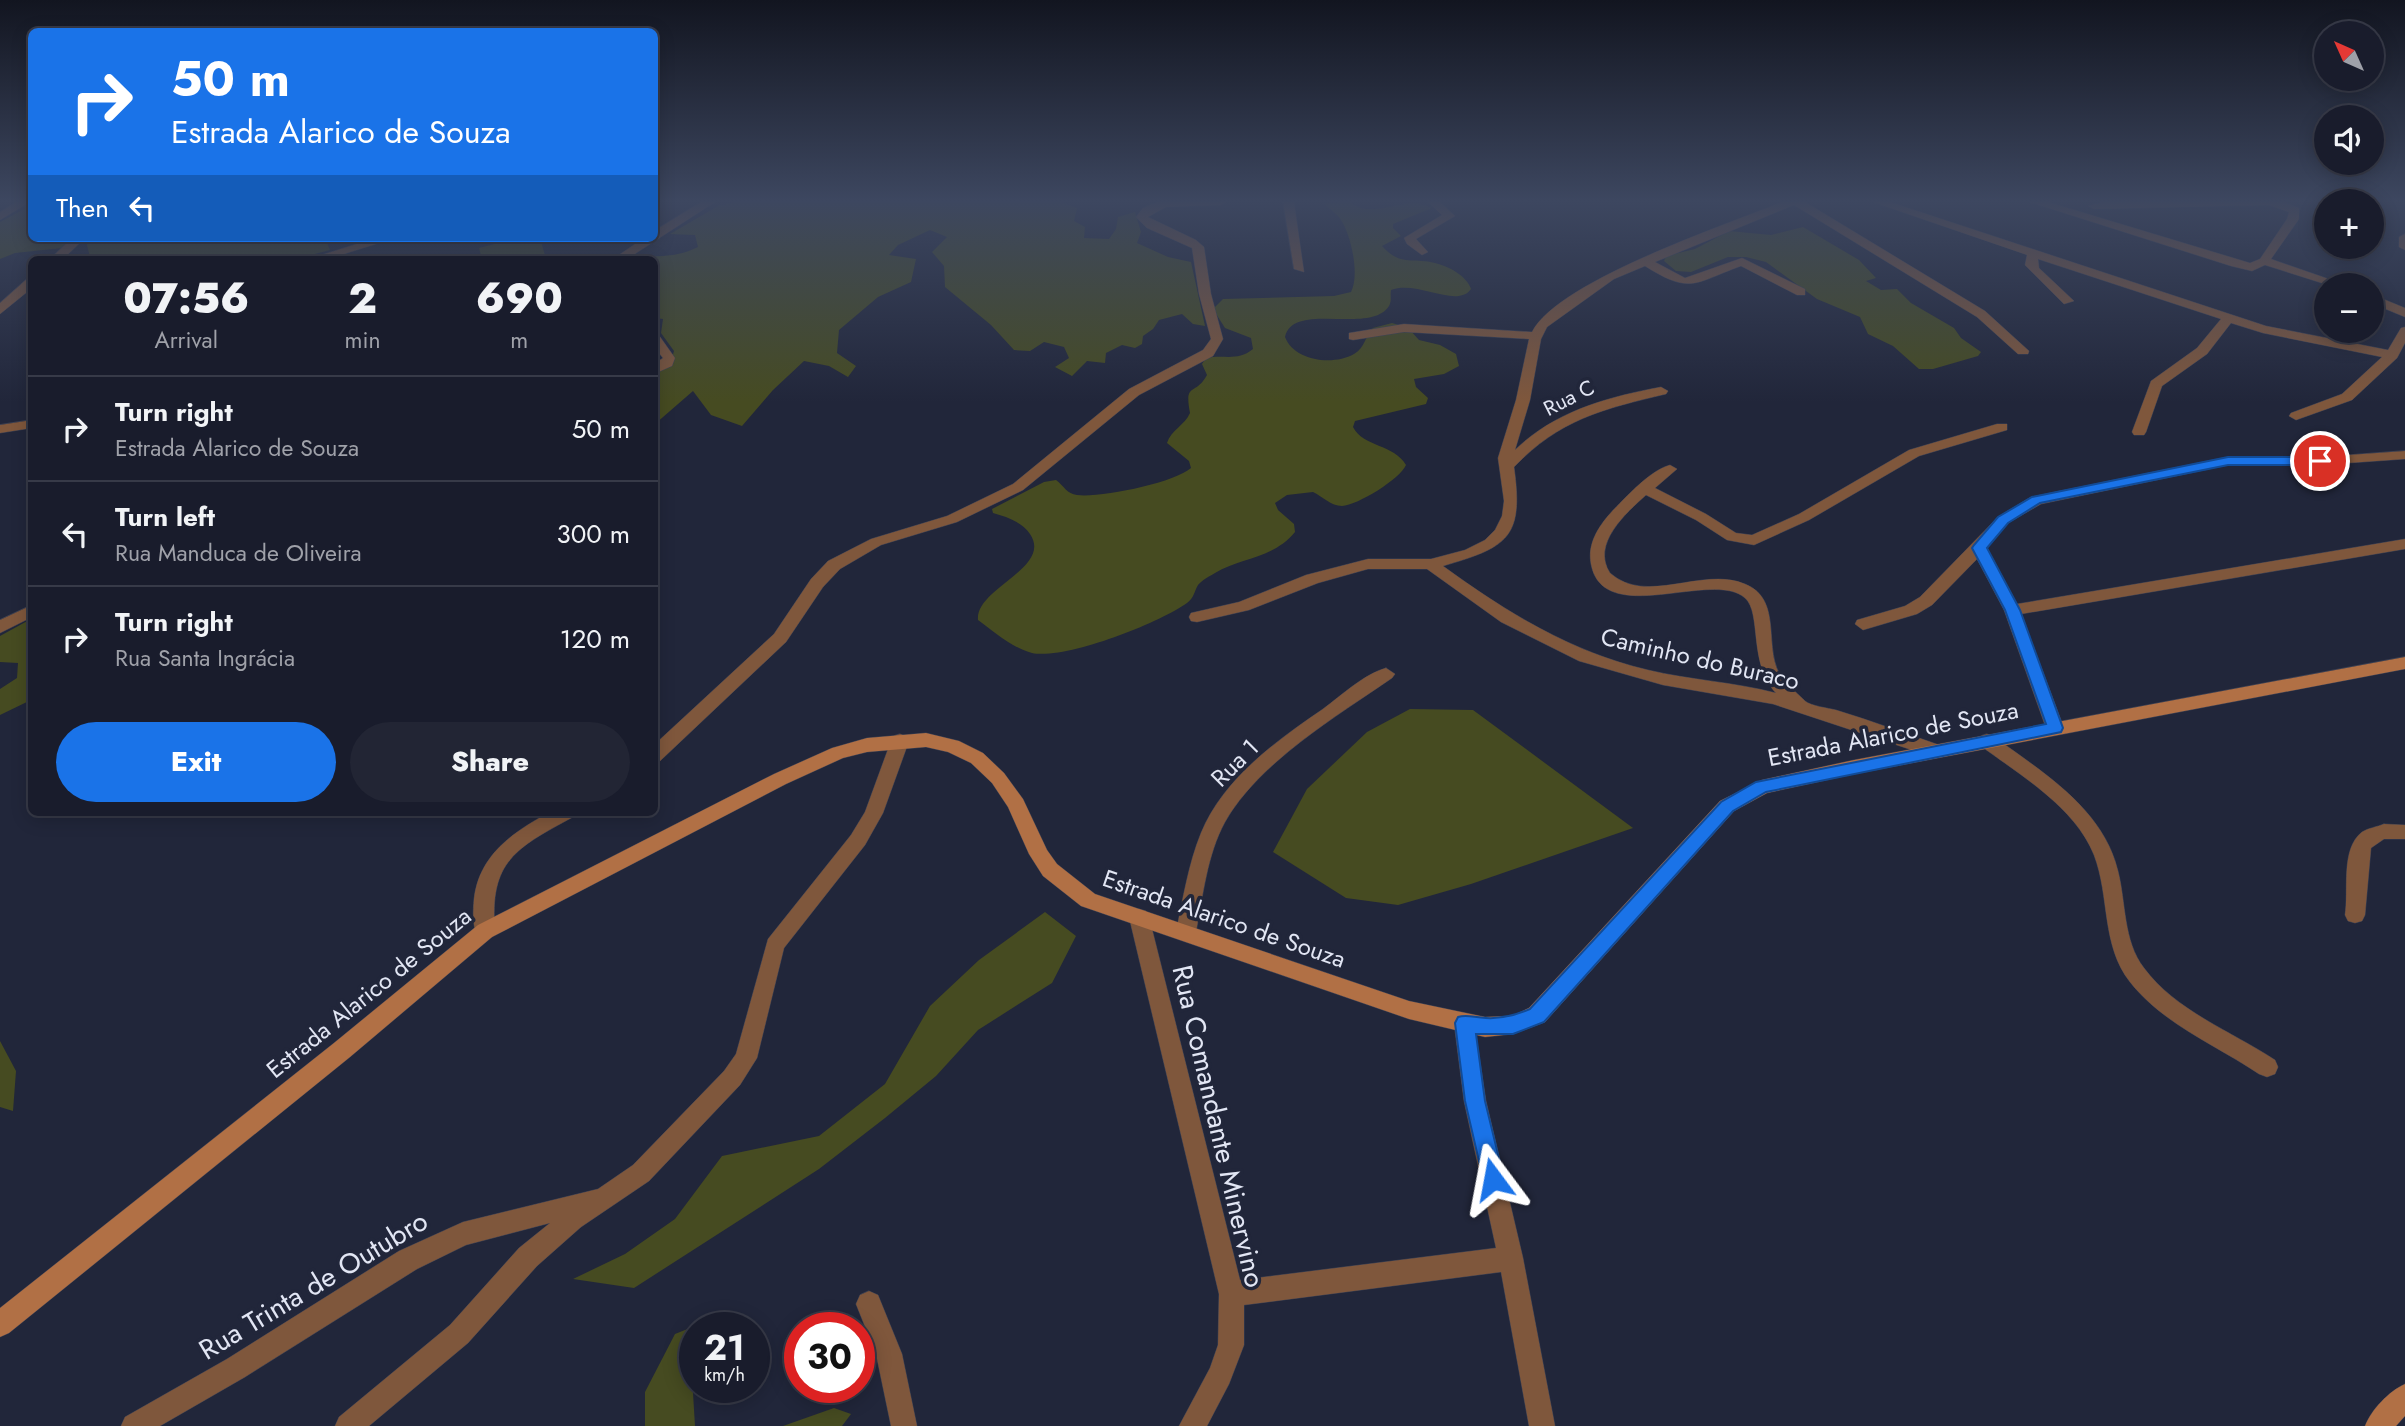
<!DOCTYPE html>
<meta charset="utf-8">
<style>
body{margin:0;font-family:Jost,sans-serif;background:#222534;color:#f1f3f6;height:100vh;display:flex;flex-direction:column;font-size:26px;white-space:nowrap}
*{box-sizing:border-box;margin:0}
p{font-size:23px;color:#9fa1a9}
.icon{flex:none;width:38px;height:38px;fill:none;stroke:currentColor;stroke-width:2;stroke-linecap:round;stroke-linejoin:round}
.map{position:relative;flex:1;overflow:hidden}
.sheet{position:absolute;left:28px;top:256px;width:630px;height:560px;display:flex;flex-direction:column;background:#191c2c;border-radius:10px;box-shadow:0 4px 18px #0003,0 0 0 2px #373a48}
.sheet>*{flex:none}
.banner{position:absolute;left:28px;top:28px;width:630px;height:214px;border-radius:10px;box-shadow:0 4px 18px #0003,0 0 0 2px #373a48;background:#1a73e8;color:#fff;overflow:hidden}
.needle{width:46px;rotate:315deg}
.buttons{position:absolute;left:2314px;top:21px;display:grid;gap:14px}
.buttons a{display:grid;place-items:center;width:70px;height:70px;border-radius:50%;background:#191c2c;box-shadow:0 4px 18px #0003,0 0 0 2px #373a48;font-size:35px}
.speed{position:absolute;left:679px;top:1312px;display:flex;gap:14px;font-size:35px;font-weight:700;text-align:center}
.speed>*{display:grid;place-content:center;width:91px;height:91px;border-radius:50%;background:#191c2c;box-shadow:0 4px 18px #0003,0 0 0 2px #373a48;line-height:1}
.speed small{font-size:18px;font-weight:400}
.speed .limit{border:10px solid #d22;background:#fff;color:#111}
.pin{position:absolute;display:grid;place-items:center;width:60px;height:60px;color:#fff;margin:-30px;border:4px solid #fff;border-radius:50%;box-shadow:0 2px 7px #0007}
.me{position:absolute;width:77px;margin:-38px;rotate:347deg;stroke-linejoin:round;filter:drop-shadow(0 0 5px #0008)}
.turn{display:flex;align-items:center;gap:24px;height:147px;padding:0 28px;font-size:32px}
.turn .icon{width:91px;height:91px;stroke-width:2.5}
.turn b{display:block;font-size:49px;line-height:60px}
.then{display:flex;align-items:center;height:66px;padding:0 28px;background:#0003;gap:14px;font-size:26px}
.eta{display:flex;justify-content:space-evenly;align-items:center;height:119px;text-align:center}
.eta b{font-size:42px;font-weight:800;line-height:49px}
.primary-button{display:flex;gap:14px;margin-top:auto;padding:14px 28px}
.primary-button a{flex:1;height:80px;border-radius:42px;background:#1a73e8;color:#fff;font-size:28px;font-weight:800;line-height:80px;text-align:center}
.primary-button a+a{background:#222534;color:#f1f3f6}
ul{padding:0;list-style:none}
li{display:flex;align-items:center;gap:21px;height:105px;padding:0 28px;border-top:2px solid #373a48}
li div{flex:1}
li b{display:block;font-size:26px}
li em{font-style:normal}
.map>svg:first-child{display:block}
.green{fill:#464b21}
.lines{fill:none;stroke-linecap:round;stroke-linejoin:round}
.street-casing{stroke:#3c4154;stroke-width:1}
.secondary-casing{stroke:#3c4154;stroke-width:1}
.street{fill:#7f573c;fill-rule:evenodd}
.secondary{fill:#b17045;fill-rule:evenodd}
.route{fill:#1a73e8;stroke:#114b97;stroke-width:2}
.labels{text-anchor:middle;stroke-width:7;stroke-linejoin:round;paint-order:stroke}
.far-street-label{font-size:21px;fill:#e2e6f4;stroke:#21263a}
.street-label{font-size:24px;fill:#e2e6f4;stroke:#21263a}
.near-street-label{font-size:28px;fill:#e2e6f4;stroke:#21263a}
</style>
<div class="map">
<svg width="2405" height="1426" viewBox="0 0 2405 1426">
<rect width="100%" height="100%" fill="#21263a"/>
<g class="green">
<path d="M735,202H1061L1077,208L1074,221L1085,227L1084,238L1109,239L1116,229L1118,217L1135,212L1141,232L1137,243L1168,257L1191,262L1205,326L1193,324L1182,314L1159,320L1153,329L1143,336L1142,344L1135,348L1122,345L1106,353L1105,363L1087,361L1072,376L1055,367L1069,358L1064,347L1044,342L1030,351L1014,350L991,325L945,287L944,266L932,252L947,237L930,230L898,245L889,255L916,259L911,282L878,297L839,330L837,353L856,366L848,377L829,366L804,361L773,390L742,426L711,415L693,391L655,424V373L670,364L674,351L661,333L663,319L655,318L658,290L655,289L654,259H633C659,254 674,259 698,247L695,235L670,234L718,206Z"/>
<path d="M1351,202C1372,222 1404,193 1432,208L1393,224V228L1401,236L1382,246C1401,267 1412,257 1435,263C1448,266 1467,276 1471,289C1457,309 1418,280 1391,290C1390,295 1392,301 1389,306C1371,335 1293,301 1285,337C1294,361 1333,366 1354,354C1365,348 1365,336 1373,328L1392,323L1402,326L1410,330L1419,340L1440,345L1456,354L1459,366L1444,374L1414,379L1416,387L1428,398L1426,404L1355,421L1353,427C1363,447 1394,444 1406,465C1400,479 1358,505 1342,506C1331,506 1322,496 1313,492L1287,495L1275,503L1278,510L1294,524L1295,532C1273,559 1241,557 1215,573C1210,576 1202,580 1198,585C1194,592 1194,598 1187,603C1159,623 1066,660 1032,653C1014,649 993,631 978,620C975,588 1053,568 1030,534C1022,522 1007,517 993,513L992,509L1044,482L1056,480C1064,486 1067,494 1077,495C1100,498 1174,483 1191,468L1189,461L1167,443C1171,430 1185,425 1190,413C1184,381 1195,397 1207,375L1202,364L1206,358C1224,354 1237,362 1253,349L1251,338L1225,328L1213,309L1223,299L1334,296L1351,292C1360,275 1351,235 1341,220C1337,213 1329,210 1325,203Z"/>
<path d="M30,206L32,238L47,240L70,238L62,248L15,253L0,259V222Z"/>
<path d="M1803,227L1859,260L1876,278L1866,281L1881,290L1897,289L1911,303L1954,328L1961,338L1981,352L1978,356L1933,369H1919L1893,346L1868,334L1860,317L1817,299L1766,262L1746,257H1728L1691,272L1676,271L1664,261L1666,256L1695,249L1729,231L1771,235Z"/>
<path d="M92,238H325L330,250L295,259H98L90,257L87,245Z"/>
<path d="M518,238H540L546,259H482L479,248Z"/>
<path d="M31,619V700L0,715V689L17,678L18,663L0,662V636Z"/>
<path d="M1410,709L1473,710L1633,828L1471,884L1398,905L1346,898L1273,852L1307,789L1367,732Z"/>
<path d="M1045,912L1076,936L1052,983L978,1030L936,1076L885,1118L819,1169L634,1288L573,1279L625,1254L675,1219L722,1156L819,1136L885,1084L930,1006L979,960Z"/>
<path d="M0,1041L16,1071L13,1111L0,1107Z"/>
<path d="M730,1312L735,1328H695V1388H697L693,1393L695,1426H645V1392L675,1334Z"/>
<path d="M834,1408L851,1414L842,1426H783Z"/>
</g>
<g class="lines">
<defs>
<g id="street">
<path d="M16,202H30L0,220V212Z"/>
<path d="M701,202H715L627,259H613L644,238H654V231Z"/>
<path d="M1157,202H1226L1221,205L1166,207L1148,217L1196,240L1204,247L1211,294L1223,339L1213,356L1139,395L1023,490L957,522L881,545L840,569L823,587L786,642L660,761L654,763V745L774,634L811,579L828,561L871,539L947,516L1013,484L1129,389L1203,350L1211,339L1199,294L1192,248L1147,228L1136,217L1143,208Z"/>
<path d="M1283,202H1294L1304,272L1294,269Z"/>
<path d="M1428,202H1440L1455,216L1416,239L1428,252L1422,255L1407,244L1404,238L1442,215Z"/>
<path d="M1782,202H1805L1985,311L2029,351L2028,354H2018L1977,317L1794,205L1655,262L1685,278L1742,258L1805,289V295H1797L1741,266C1694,283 1691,295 1645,266L1614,279L1547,327L1541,339L1530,400L1515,450C1555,411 1608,397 1661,387L1668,391L1666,394C1603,409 1560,419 1514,467C1524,538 1508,547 1443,566C1506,612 1571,652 1648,670C1690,680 1734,682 1776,693C1748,663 1762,613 1745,598C1713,569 1603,629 1591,564C1586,538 1606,517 1623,500C1635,488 1654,469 1670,465L1677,469L1655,488L1706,514L1736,533L1752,535L1799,514L1909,450L1997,424H2007V430L1919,456L1809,520L1754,545L1727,540L1696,520L1646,495C1626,513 1591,544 1610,573C1647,606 1702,566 1745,584C1785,600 1761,651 1783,679C1788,685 1800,696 1805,701C1811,706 1828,708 1836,710C1872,721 1907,734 1942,746L1945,751L1942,756L1936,758L1773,704L1663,685L1579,661L1501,622L1427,569H1368L1318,583L1249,610L1197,622L1191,621L1189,617L1191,613L1239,602L1306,575L1368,559H1431L1465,550L1485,540L1495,530L1502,516L1504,501L1498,458L1516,400L1529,339L1404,332L1353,340L1349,339V333L1404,324L1532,332C1558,281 1726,225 1782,202Z"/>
<path d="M1873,202H1890L2266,326L2388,350L2401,328L2405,327V343L2397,358L2352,400L2296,420L2289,416L2291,413L2342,394L2382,357L2263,333L2231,323L2207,354L2162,386L2146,432L2144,435H2134L2132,432L2151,381L2197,348L2221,319L2038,259L2039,268L2074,301L2064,304L2025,265L2027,255Z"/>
<path d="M2030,202H2048L2250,263L2260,259L2287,219L2289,212L2269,205L2094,209L2088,206L2103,202H2284L2299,208V219L2271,259L2346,285H2328L2265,265L2252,271L2231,266Z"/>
<path d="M2405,234V250L2399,247V237Z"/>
<path d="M72,238H85L63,259H50Z"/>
<path d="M376,238H395L328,259H309Z"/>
<path d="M28,278H32V288L0,314V303Z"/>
<path d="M2371,294L2405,308V317L2371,303Z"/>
<path d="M654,333L658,334L675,358L672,366L654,374V364L663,358L654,347Z"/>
<path d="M32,420V428L0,433V425Z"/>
<path d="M2405,451V459L2320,465H2228L2041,504L2008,523L1987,548L2017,604L2405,539V549L2021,614L2064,728L2061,733H2049L2046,728L2004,610L1977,559L1932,605L1917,614L1863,630L1855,624L1857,620L1905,606L1920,597L1998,517L2031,497L2228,457H2320Z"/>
<path d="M32,605V617L0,633V620Z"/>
<path d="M1386,668L1395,674L1392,678C1337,716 1258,763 1225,822C1207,855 1203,896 1196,932L1193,938L1186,940L1179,938L1176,932C1183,899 1188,865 1201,833C1223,779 1276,741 1323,709C1342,695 1364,674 1386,668Z"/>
<path d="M900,734L906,736L909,741L883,813L865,845L784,948L757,1058L740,1085L649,1181L581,1227L537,1266L468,1343L369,1426H335L339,1417L450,1325L519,1248L550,1223L466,1245L417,1269L245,1377L160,1426H121L125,1417L227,1359L399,1251L463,1222L598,1189L633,1165L724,1071L736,1054L768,939L851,835L865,812L891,741L894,736Z"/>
<path d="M1987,734L1993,736C2042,772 2103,808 2118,871C2126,902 2123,941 2144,968C2176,1011 2231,1031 2275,1060L2278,1067L2275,1074L2267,1077L2259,1074C2216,1045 2163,1024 2130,982C2101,945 2110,897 2094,855C2075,807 2020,775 1981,746L1978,741L1981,736Z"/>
<path d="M550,812H575L573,817C516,848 489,861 495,931L492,937L485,939L478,937C472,926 473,911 474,899C479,855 513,832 550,812Z"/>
<path d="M2384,824L2405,825V839H2384L2371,848L2365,915L2362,921L2355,923L2348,921L2345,915C2349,891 2340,849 2362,832C2368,828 2377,827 2384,824Z"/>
<path d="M1139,909L1146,911L1149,917L1240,1280L1496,1248L1464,1101L1454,1023L1457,1016L1465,1014L1473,1016L1486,1101L1523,1258L1555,1426H1529L1501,1272L1244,1305V1345L1229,1384L1207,1426H1179L1210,1368L1218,1345L1219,1294L1129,917L1132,911Z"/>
<path d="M869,1291L878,1295L902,1354L917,1426H891L876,1354L856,1304L860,1295Z"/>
</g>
<g id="secondary">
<path d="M2405,657V669L1854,774L1767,793L1734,811L1545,1022L1513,1034L1485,1037L1409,1019L1081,906L1043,876L1029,854L1008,807L992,783L971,763L948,752L926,747L867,752L843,758L786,784L492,937L350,1057L9,1333L0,1337V1308L334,1043L478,925L774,774L832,748L867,738L926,733L959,741L983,753L1004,773L1023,799L1047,850L1057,864L1095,894L1409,1001L1485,1017L1512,1016L1529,1008L1720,801L1762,780L1854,760Z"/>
<path d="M2405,1384V1416L2396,1426H2365C2371,1410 2389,1391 2405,1384Z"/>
</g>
</defs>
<use href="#street" class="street-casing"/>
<use href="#secondary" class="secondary-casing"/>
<use href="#street" class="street"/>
<use href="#secondary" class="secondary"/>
</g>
<linearGradient id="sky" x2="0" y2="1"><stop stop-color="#121520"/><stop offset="0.5" stop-color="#3d4760"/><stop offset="1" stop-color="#3d4760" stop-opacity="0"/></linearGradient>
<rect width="2405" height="402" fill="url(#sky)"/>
<path class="route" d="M2228,457H2320L2327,461L2320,465H2228L2040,503L2008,523L1987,548L2020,610L2063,728L2061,732L1766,792L1733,811L1544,1022L1513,1034H1476L1485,1101L1504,1179L1500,1187L1493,1190L1485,1187L1465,1101L1455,1023L1458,1017C1468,1014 1475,1018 1486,1018C1502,1019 1516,1015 1530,1009L1721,802L1756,782L2046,724L2005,610L1972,548L1974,545L1998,517L2032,497Z"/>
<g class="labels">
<g class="far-street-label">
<text transform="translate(1569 398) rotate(-27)" y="7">Rua C</text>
</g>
<g class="street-label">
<text transform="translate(1700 659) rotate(13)" y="8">Caminho do Buraco</text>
<text transform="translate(1893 734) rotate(-11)" y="8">Estrada Alarico de Souza</text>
<text transform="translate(1235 763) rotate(-45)" y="8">Rua 1</text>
<text transform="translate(1224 919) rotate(19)" y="8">Estrada Alarico de Souza</text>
<text transform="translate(369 993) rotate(-39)" y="8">Estrada Alarico de Souza</text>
</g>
<g class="near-street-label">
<text transform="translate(1219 1126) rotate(77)" y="10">Rua Comandante Minervino</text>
<text transform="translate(313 1285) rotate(-31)" y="10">Rua Trinta de Outubro</text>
</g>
</g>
</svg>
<div class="buttons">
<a><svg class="needle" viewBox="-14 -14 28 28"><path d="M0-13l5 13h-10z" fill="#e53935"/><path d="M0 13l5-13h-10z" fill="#9fa1a9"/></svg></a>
<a><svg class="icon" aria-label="sound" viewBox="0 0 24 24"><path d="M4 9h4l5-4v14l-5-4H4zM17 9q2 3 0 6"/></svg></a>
<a>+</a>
<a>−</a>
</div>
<div class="speed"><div>21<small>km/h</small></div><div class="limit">30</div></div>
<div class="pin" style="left:2320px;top:461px;background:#d93025"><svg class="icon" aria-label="arrive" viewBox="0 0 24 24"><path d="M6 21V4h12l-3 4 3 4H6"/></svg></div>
<svg class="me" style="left:1493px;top:1179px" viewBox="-20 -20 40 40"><path d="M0-17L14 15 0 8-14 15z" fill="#1a73e8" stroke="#fff" stroke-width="4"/></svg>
<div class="banner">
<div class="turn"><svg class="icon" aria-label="right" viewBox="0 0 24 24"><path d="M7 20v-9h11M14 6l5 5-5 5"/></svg><div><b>50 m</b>Estrada Alarico de Souza</div></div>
<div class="then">Then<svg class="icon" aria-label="left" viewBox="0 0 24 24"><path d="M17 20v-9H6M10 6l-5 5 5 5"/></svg></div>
</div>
<section class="sheet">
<div class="eta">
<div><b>07:56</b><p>Arrival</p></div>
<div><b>2</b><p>min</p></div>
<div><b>690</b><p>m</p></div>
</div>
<ul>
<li><svg class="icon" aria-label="right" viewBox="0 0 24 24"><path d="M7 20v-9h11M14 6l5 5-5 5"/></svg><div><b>Turn right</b><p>Estrada Alarico de Souza</p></div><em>50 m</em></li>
<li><svg class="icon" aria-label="left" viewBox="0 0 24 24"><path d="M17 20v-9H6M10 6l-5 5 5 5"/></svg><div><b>Turn left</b><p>Rua Manduca de Oliveira</p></div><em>300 m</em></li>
<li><svg class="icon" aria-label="right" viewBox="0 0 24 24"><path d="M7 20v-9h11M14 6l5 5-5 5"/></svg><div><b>Turn right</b><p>Rua Santa Ingrácia</p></div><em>120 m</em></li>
</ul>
<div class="primary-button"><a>Exit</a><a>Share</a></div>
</section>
</div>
